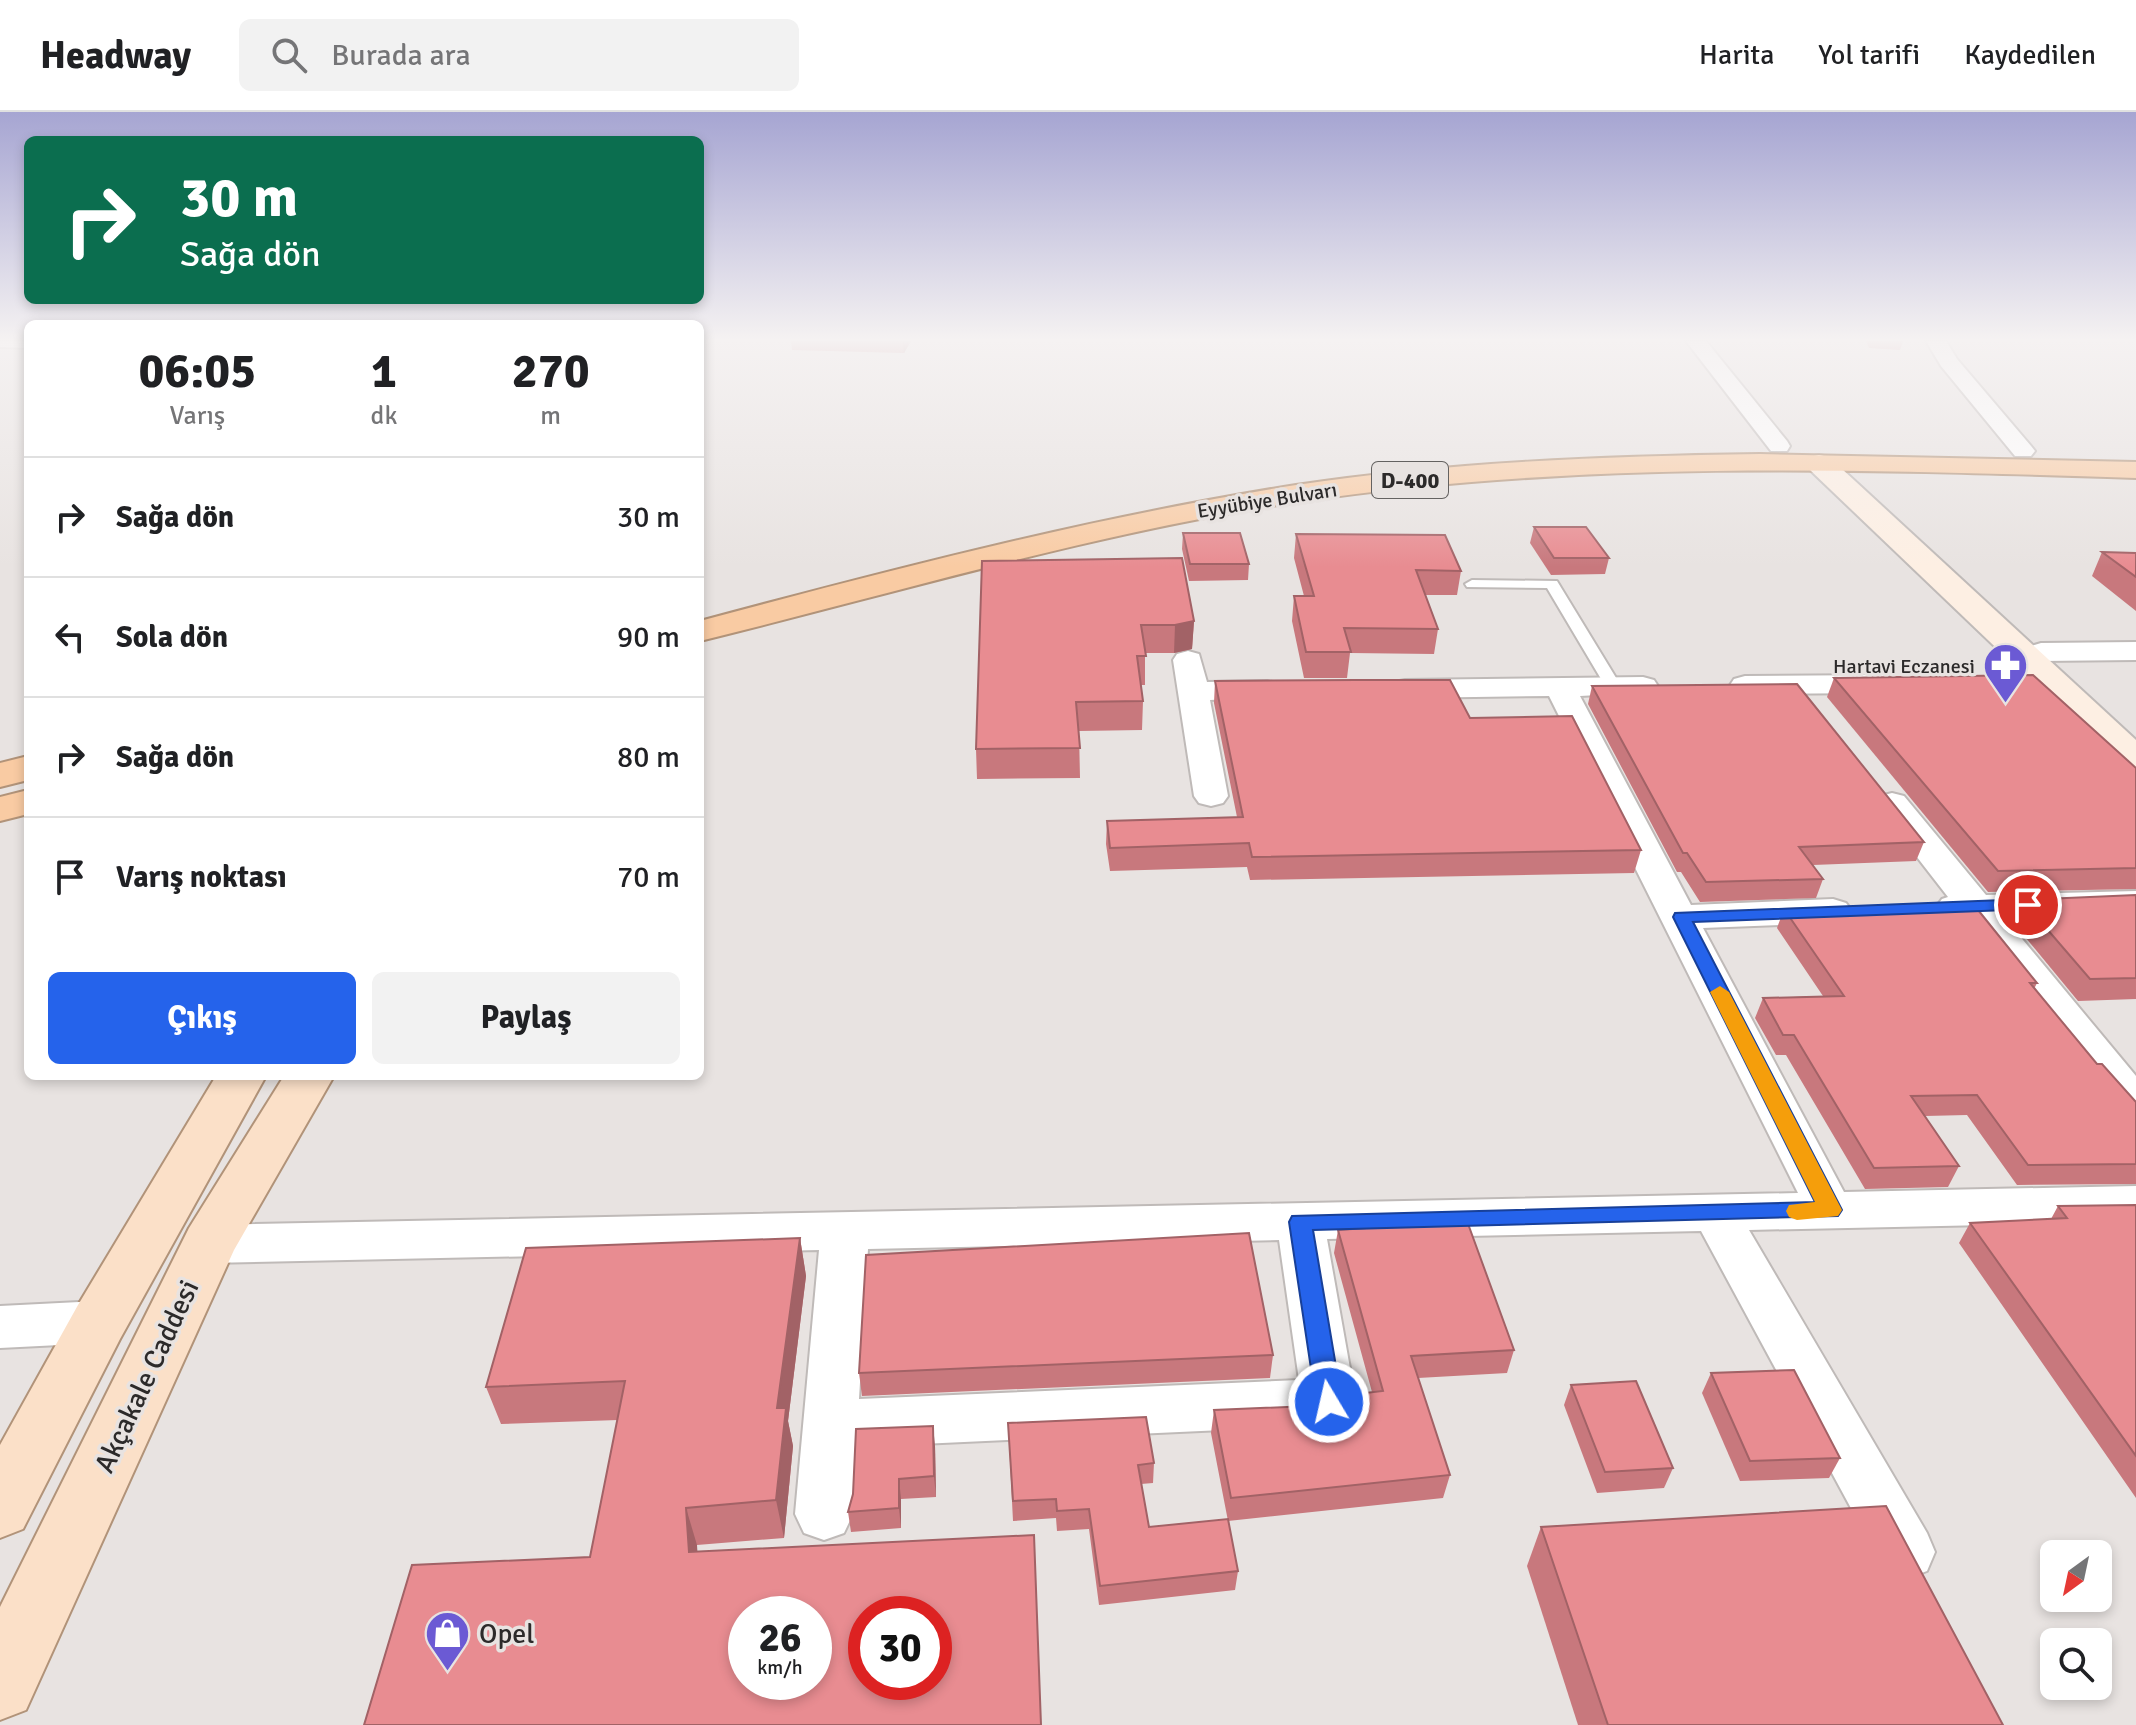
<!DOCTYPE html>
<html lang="tr">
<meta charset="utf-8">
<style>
body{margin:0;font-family:Signika,sans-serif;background:#f2f2f2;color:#202124;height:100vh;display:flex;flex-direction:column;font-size:30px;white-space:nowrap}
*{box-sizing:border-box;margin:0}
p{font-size:26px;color:#757577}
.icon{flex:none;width:44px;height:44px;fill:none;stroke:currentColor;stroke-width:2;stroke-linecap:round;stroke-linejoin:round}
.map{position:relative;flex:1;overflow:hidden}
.side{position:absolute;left:24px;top:208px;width:680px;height:760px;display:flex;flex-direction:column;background:#fff;border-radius:12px;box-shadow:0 4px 12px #0003}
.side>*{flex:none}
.guide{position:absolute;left:24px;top:24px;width:680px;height:168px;border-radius:12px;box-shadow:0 4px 12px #0003;background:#0b6e4f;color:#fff;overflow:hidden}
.needle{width:52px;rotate:213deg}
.fabs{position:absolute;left:2040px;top:1428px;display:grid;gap:16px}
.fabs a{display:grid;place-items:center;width:72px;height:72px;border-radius:12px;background:#fff;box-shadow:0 4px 12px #0003;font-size:40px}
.speed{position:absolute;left:728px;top:1484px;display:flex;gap:16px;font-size:40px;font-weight:700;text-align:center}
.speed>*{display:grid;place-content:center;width:104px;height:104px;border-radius:50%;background:#fff;box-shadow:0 4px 12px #0003;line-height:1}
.speed small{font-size:20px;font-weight:400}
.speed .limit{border:12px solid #d22;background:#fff;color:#111}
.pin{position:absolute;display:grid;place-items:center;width:68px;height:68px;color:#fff;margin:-34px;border:4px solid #fff;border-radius:50%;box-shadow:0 2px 8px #0007}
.me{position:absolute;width:88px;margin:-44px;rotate:351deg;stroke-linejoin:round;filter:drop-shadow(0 0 6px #0008)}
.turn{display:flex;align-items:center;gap:28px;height:168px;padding:0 24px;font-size:36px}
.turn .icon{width:104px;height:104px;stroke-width:2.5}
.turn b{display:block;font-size:56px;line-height:68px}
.eta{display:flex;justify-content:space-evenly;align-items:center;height:136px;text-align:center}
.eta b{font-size:48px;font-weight:700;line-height:56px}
.action{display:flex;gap:16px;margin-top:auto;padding:16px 24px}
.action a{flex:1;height:92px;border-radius:12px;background:#2563eb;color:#fff;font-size:32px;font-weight:700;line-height:92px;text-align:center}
.action a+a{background:#f2f2f2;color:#202124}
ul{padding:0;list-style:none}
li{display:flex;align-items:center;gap:24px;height:120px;padding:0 24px;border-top:2px solid #e0e0e0}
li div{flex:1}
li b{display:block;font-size:30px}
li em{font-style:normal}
header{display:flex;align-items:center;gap:48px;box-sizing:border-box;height:112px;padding:0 40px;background:#fff;border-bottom:2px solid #e0e0e0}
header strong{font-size:38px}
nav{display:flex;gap:44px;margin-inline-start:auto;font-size:28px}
.search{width:560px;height:72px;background:#f2f2f2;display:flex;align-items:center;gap:20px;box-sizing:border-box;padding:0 28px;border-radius:12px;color:#757577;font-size:30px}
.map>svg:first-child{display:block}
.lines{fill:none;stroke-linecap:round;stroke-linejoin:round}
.lane-casing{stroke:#bfbab8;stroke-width:4}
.street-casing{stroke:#bfbab8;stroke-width:4}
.secondary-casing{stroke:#bfbab8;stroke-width:4}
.primary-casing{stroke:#b19379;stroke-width:4}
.highway-casing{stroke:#b19379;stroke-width:4}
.lane{fill:#fff;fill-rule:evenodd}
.street{fill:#fff;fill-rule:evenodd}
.secondary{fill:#fdefe3;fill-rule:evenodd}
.primary{fill:#fbe0c8;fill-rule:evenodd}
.highway{fill:#f9cba3;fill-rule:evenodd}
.wall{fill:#c8787d}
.shaded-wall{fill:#a26266}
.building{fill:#e88c91;stroke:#a26266;stroke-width:2;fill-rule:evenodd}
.route{fill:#2563eb;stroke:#184099;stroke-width:2}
.slow{fill:#f59e0b}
.labels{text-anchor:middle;stroke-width:7;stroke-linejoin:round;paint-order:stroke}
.far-street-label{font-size:20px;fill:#2c2a2a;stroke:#e8e3e1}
.far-poi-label{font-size:20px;fill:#2c2a2a;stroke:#e8e3e1;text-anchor:end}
.shield{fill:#e8e3e1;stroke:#646261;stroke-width:2}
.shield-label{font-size:22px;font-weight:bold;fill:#2c2a2a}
.near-street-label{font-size:28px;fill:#2c2a2a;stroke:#e8e3e1}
.near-poi-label{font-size:28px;fill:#2c2a2a;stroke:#e8e3e1;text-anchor:start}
</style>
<header>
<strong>Headway</strong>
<div class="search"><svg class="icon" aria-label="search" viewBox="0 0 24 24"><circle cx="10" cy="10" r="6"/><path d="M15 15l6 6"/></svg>Burada ara</div>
<nav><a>Harita</a><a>Yol tarifi</a><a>Kaydedilen</a></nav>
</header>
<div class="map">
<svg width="2136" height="1613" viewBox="0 0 2136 1613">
<rect width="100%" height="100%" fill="#e8e3e1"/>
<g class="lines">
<defs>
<path id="lane" d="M1472,468L1557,469L1621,574L1619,577H1607L1547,476L1467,475L1465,472Z"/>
<g id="street">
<path d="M0,229H28V236L0,235Z"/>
<path d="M1686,229H1706L1787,329L1790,334L1787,339H1771Z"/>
<path d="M1926,229H1946L1957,247L2031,334L2035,339L2031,344H2015L1941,254Z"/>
<path d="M2136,530V548L2041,549L2031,546L2026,540L2031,534L2041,531Z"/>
<path d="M1188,539L1199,542L1207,570L1267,569L1278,571L1282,578L1278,585L1210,588L1228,684L1223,691L1211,694L1199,691L1194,684L1173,548L1177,542Z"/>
<path d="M1883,563L1894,566L1898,572L1894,578L1883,581L1745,582L1734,579L1730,573L1734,567L1745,564Z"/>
<path d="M1643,565L1654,568L1658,574L1654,580L1580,584L1691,793L1833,787L1846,791L1852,799L1846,807L1833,811L1703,816L1844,1080L2136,1074V1110L1749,1118L1927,1421L1935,1440L1927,1459L1906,1467L1885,1459L1701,1119L1327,1127L1356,1290L1348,1306L1329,1313L856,1335L853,1402L844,1421L824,1428L804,1421L795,1402L819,1138L209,1151L192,1145L185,1132L192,1119L209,1113L1798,1081L1549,584L1405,586L1394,584L1390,577L1394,570L1405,568ZM1279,1128L1299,1268L859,1287L868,1137Z"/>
<path d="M1892,681L1904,684L1986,783L2136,779V801L2004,805L2136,964V1010L2120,1005L1964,806L1942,803L1936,795L1942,787L1948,785L1875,691L1880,684Z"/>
<path d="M99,1189L117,1195L124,1210L117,1225L99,1231L0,1236V1194Z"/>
</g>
<path id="secondary" d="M1819,343L1829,345L2136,628V660L2123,657L1809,357L1805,351L1809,345Z"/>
<g id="primary">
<path d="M216,964H266L120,1227L23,1417L0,1426V1333L78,1193Z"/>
<path d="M284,964H334L234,1138L26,1598L0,1608V1495L189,1116Z"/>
</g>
<g id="highway">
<path d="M1760,342L2136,350V366C1857,357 1575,348 1297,390C1094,421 899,480 700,529V509C897,456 1094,405 1296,373C1449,350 1605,344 1760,342Z"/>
<path d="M28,644V668L0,675V651Z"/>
<path d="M28,678V702L0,709V685Z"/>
</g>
</defs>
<use href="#lane" class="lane-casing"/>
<use href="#street" class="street-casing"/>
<use href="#secondary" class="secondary-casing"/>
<use href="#primary" class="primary-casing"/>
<use href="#highway" class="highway-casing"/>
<use href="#lane" class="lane"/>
<use href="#street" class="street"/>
<use href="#secondary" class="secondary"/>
<use href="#primary" class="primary"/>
<use href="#highway" class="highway"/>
</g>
<g class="wall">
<path d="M791,229H911L904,241L792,238Z"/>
<path d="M1866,229H1903L1900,238L1869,236Z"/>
<path d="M1534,415L1609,446L1605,462L1551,463L1530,431Z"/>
<path d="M1183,421L1249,452L1248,468L1189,469L1182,437Z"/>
<path d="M1296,422L1461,459L1457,483H1425L1438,517L1434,542L1350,541L1347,566H1304L1292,509L1294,484H1304L1294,446Z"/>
<path d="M2102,440L2136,441V499L2092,464Z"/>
<path d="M982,449L1194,509L1192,537L1174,541H1145V573H1141L1143,589L1142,618L1079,619L1080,666L977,667L976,637Z"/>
<path d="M1834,566L2136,656V777L1988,780L1827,585Z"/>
<path d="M1215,569L1470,606L1641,738L1634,761L1250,768L1247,755L1110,759L1106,732L1107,709L1237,705L1214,591Z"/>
<path d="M1592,574L1924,730L1916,749L1813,753L1823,767L1816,786L1700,790L1681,760H1677L1588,592Z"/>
<path d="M2136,783V887L2078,889L2012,809L2022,788Z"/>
<path d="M1784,797L2037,871L2034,877L2097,952L2136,990V1072L2017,1073L1967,1003L1925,1004L1959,1054L1948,1075L1865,1077L1786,943H1776L1755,906L1763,886L1823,884L1777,816Z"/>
<path d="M2136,1093V1386L1959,1131L1970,1111L2051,1107L2058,1094Z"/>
<path d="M1338,1118L1514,1238L1507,1261L1418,1266L1450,1363L1443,1386L1228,1409L1211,1321L1214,1298L1333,1293L1372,1280L1334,1141Z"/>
<path d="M800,1126L806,1164L788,1309L793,1334L784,1426L697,1433V1440L590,1445L618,1308L501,1312L486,1275Z"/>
<path d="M1273,1243L1270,1266L862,1284L859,1261Z"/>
<path d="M1711,1261L1840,1346L1829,1366L1740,1369L1702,1281Z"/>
<path d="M1571,1273L1673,1356L1664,1376L1597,1381L1564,1293Z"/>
<path d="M1008,1311L1154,1351L1153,1371L1141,1372L1149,1415L1238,1459L1235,1478L1099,1493L1089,1417L1057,1419L1056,1406L1013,1409Z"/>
<path d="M935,1334L936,1385L901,1387V1416L851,1420L848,1400Z"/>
<path d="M1541,1415L2003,1613H1578L1527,1454Z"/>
</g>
<g class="shaded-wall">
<path d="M903,229H911L904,241Z"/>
<path d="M1194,509L1192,537L1174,541L1175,513Z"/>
<path d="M800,1126L806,1164L788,1309L793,1334L784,1426L776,1388L777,1296Z"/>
<path d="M933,1314L935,1334L936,1385L934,1364Z"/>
<path d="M899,1367L901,1387V1416L899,1396Z"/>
<path d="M686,1396L697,1433L700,1477L689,1440Z"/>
</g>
<g class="building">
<path d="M1534,415H1586L1609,446H1554Z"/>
<path d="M1183,421H1240L1249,452H1190Z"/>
<path d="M1296,422L1445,423L1461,459L1416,458L1438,517L1344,516L1351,540H1306L1294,484H1314Z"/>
<path d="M2102,440L2136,441V465Z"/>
<path d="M1182,446L1194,509L1175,513H1141L1146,544H1137L1143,589L1076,590L1080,636L976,637L982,449Z"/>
<path d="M2033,563L2136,656V756L1998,759L1834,566Z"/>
<path d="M1356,568H1450L1470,606L1572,604L1641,738L1252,745L1249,731L1110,736L1107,709L1243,705L1215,569Z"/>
<path d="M1797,572L1924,730L1799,735L1823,767L1706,770L1687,741H1683L1592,574Z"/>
<path d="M2136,783V866L2090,867L2022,788Z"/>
<path d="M1974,793L2037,871H2030L2097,952H2102L2136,990V1052L2028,1053L1977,983L1911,984L1959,1054L1874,1056L1794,923H1783L1763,886L1844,884L1784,797Z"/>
<path d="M2136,1093V1344L1970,1111L2067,1106L2058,1094Z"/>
<path d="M1467,1109L1514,1238L1411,1244L1450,1363L1231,1386L1214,1298L1333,1293L1354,1286L1357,1282L1383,1279L1338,1118Z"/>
<path d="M1249,1121L1273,1243L859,1261L866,1143Z"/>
<path d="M800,1126L777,1296H786L776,1388L686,1396L689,1440L1034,1423L1041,1613H364L412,1453L590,1445L625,1269L486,1275L526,1136ZM746,1502H814V1570H746ZM866,1502H934V1570H866Z"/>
<path d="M1794,1258L1840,1346L1750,1349L1711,1261Z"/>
<path d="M1636,1269L1673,1356L1605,1360L1571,1273Z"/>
<path d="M1146,1305L1154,1351L1138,1353L1149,1415L1228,1407L1238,1459L1100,1474L1089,1397L1057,1399L1056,1387L1013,1389L1008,1311Z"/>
<path d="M933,1314L934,1364L899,1367V1396L848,1400L853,1382L856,1317Z"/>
<path d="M1886,1394L2003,1613H1608L1541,1415Z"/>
</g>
<linearGradient id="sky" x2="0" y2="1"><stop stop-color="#a6a5d2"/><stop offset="0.5" stop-color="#f5f2f2"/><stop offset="1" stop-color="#f5f2f2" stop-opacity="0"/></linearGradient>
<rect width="2136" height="455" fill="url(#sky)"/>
<path class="route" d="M2028,787L2034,789L2037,793L2034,797L1693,810L1842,1098L1838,1104L1313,1118L1342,1290L1338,1297L1329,1301L1320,1297L1316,1290L1289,1110L1292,1104L1815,1090L1673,805L1675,801Z"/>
<path class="slow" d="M1720,874L1729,880L1842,1098L1838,1104L1797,1108L1789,1105L1786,1099L1789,1093L1815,1090L1710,880Z"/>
<defs>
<symbol id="pharmacy-pin" viewBox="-11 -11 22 30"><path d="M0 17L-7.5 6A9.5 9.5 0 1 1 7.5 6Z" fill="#6b5ad4" stroke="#e8e3e1"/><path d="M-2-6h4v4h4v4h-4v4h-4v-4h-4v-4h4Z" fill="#fff"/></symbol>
<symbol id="shop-pin" viewBox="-11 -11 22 30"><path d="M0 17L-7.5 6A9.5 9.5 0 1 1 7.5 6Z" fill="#6b5ad4" stroke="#e8e3e1"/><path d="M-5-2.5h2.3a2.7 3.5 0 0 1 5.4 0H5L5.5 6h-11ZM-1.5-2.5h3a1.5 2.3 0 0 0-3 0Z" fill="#fff"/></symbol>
</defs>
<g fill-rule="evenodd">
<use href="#pharmacy-pin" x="1980" y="528" width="51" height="69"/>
<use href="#shop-pin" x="422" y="1496" width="51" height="69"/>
</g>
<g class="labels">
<g class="far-street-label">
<text transform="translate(1267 388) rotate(-9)" y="7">Eyyübiye Bulvarı</text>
</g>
<g class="far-poi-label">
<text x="1975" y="561">Hartavi Eczanesi</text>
</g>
<rect class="shield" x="1372" y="350" width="76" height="36" rx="6"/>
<g class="shield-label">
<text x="1410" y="376">D-400</text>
</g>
<g class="near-street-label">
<text transform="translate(146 1264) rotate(-65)" y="10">Akçakale Caddesi</text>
</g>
<g class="near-poi-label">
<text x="479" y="1531">Opel</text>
</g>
</g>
</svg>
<div class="fabs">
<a><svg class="needle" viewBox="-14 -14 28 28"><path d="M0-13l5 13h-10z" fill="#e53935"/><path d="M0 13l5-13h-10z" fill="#757577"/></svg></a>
<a><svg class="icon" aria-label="search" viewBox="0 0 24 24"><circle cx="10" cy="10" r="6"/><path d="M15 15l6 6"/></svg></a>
</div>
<div class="speed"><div>26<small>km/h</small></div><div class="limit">30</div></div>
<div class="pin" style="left:2028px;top:793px;background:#d93025"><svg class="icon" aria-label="arrive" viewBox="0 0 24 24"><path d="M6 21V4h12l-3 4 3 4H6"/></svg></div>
<svg class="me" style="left:1329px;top:1290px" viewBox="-20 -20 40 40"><circle r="17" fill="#2563eb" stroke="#fff" stroke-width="3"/><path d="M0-11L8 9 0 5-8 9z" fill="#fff"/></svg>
<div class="guide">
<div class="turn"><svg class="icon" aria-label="right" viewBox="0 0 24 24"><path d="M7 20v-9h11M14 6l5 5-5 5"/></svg><div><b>30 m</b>Sağa dön</div></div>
</div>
<section class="side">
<div class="eta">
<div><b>06:05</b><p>Varış</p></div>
<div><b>1</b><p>dk</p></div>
<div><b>270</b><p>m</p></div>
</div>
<ul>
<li><svg class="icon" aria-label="right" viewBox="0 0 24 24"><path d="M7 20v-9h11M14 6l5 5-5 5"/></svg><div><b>Sağa dön</b></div><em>30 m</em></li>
<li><svg class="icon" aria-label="left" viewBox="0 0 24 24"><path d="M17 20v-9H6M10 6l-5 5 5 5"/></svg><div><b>Sola dön</b></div><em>90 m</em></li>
<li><svg class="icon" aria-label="right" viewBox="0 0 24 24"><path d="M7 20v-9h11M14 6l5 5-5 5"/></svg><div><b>Sağa dön</b></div><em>80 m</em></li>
<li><svg class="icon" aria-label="arrive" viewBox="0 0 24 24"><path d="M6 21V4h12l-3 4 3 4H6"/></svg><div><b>Varış noktası</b></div><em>70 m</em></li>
</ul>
<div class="action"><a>Çıkış</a><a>Paylaş</a></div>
</section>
</div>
